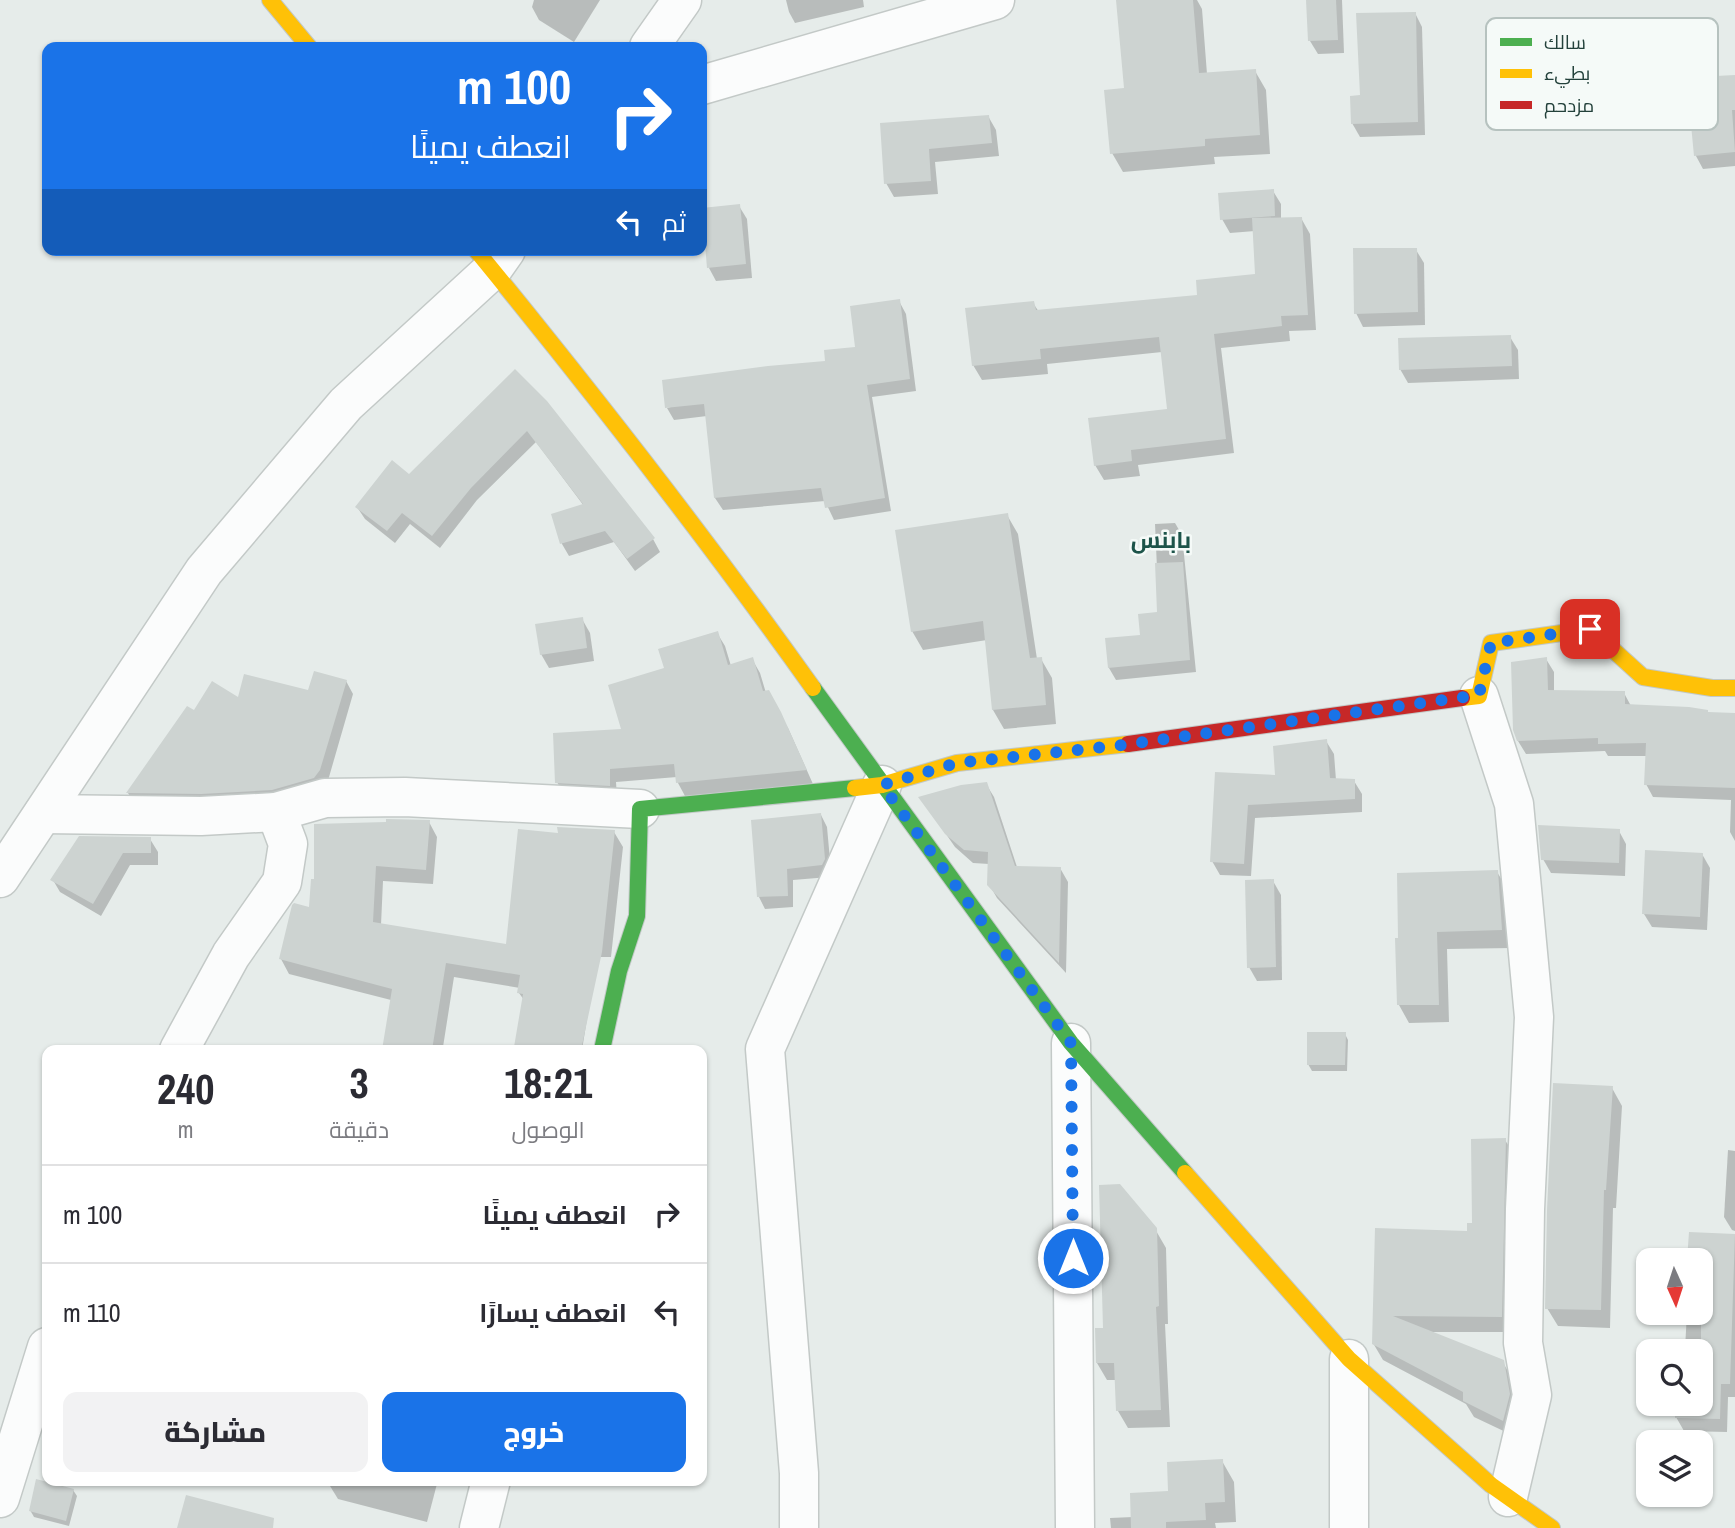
<!DOCTYPE html>
<html lang="ar">
<meta charset="utf-8">
<style>
body{margin:0;font-family:"Archivo Narrow",Cairo,sans-serif;background:#f2f2f3;color:#2b2b33;direction:rtl;height:100vh;display:flex;flex-direction:column;font-size:26px;white-space:nowrap}
*{box-sizing:border-box;margin:0}
p{font-size:23px;color:#7c7c81}
.icon{flex:none;width:38px;height:38px;fill:none;stroke:currentColor;stroke-width:2;stroke-linecap:round;stroke-linejoin:round}
.map{position:relative;flex:1;overflow:hidden;direction:ltr}
.panel{position:absolute;left:42px;top:1045px;width:665px;height:441px;display:flex;flex-direction:column;background:#fff;border-radius:14px;box-shadow:0 2px 5px #0004;direction:rtl}
.panel>*{flex:none}
.hud{position:absolute;left:42px;top:42px;width:665px;height:214px;border-radius:14px;box-shadow:0 2px 5px #0004;direction:rtl;background:#1a73e8;color:#fff;overflow:hidden}
.needle{width:46px;rotate:177deg}
.fabs{position:absolute;left:1636px;top:1248px;display:grid;gap:14px}
.fabs a{display:grid;place-items:center;width:77px;height:77px;border-radius:14px;background:#fff;box-shadow:0 2px 5px #0004;font-size:35px}
.pin{position:absolute;display:grid;place-items:center;width:60px;height:60px;color:#fff;margin:-30px;border-radius:14px;box-shadow:0 4px 10px #0006}
.me{position:absolute;width:77px;margin:-38px;rotate:0deg;stroke-linejoin:round;filter:drop-shadow(0 0 5px #0008)}
.turn{display:flex;align-items:center;gap:24px;height:147px;padding:0 21px;font-size:32px}
.turn .icon{width:91px;height:91px;stroke-width:2.5}
.turn b{display:block;font-size:49px;line-height:60px}
.then{display:flex;align-items:center;height:66px;padding:0 21px;background:#0003;gap:14px;font-size:26px}
.eta{display:flex;justify-content:space-evenly;align-items:center;height:119px;text-align:center}
.eta b{font-size:42px;font-weight:800;line-height:49px}
.button{display:flex;gap:14px;margin-top:auto;padding:14px 21px}
.button a{flex:1;height:80px;border-radius:14px;background:#1a73e8;color:#fff;font-size:28px;font-weight:800;line-height:80px;text-align:center}
.button a+a{background:#f2f2f3;color:#2b2b33}
ul{padding:0;list-style:none}
li{display:flex;align-items:center;gap:21px;height:98px;padding:0 21px;border-top:2px solid #e1e1e2}
li div{flex:1}
li b{display:block;font-size:26px}
li em{font-style:normal}
.map>svg:first-child{display:block}
.shadow{fill:#0003}
.building{fill:#cdd3d1}
.lines{fill:none;stroke-linecap:round;stroke-linejoin:round}
.street-casing{stroke:#c3c9c7;stroke-width:41}
.fast-casing{stroke:#c2c9c7;stroke-width:18}
.slow-casing{stroke:#c2c9c7;stroke-width:18}
.jam-casing{stroke:#c2c9c7;stroke-width:18}
.street{stroke:#fbfcfc;stroke-width:38}
.fast{stroke:#4caf50;stroke-width:16}
.slow{stroke:#ffc107;stroke-width:16}
.jam{stroke:#c62828;stroke-width:16}
.route{stroke:#1a73e8;stroke-width:12;stroke-dasharray:0 21.6}
.labels{text-anchor:middle;stroke-width:5;stroke-linejoin:round;paint-order:stroke}
.quarter-label{font-size:23px;font-weight:bold;fill:#1d544a;stroke:#f5faf8}
.key{fill:#f5faf8;stroke:#b6c2bf;stroke-width:2}
.key-label{font-size:19px;fill:#23413b}
</style>
<div class="map">
<svg width="1735" height="1528" viewBox="0 0 1735 1528">
<rect width="100%" height="100%" fill="#e6ecea"/>
<g class="shadow">
<path d="M534,0H600L574,42L539,20L532,7Z"/>
<path d="M786,0H863L864,7L795,23L789,12Z"/>
<path d="M1118,0H1197L1202,9L1207,74L1255,71L1266,90L1270,154L1214,157L1215,164L1123,172L1112,153L1126,90Z"/>
<path d="M1308,0H1342L1344,53L1318,54L1310,41Z"/>
<path d="M1415,13L1422,27L1425,135L1360,137L1352,123Z"/>
<path d="M1735,77V166L1703,169L1696,156L1693,127L1631,130L1623,117Z"/>
<path d="M988,116L996,130L999,156L935,162L938,194L894,197L886,183L882,125Z"/>
<path d="M1273,191L1281,204V219L1301,218L1310,234L1316,330L1289,331L1290,341L1221,348L1234,453L1138,465L1140,476L1104,480L1095,465L1169,410L1162,352L1047,364L1048,374L982,380L973,365L1033,303L1039,312L1199,296L1257,275L1255,231L1230,233L1222,219Z"/>
<path d="M739,206L747,219L752,278L716,281L709,268Z"/>
<path d="M1416,250L1424,263L1425,325L1363,327L1356,313Z"/>
<path d="M899,301L906,314L916,391L872,397L891,511L834,520L825,501L723,510L715,498L707,416L674,420L667,408L827,363L857,348Z"/>
<path d="M1510,337L1518,350L1519,379L1408,383L1400,369Z"/>
<path d="M546,403L653,539L660,552L635,571L614,542L569,556L562,544L553,515L584,506L536,442L477,500L440,548L410,524L395,543L365,519L357,507Z"/>
<path d="M1007,515L1018,534L1037,659H1041L1052,678L1056,724L1004,729L993,710L987,640L923,650L912,631Z"/>
<path d="M1175,523L1182,535L1196,672L1116,680L1109,668L1107,640L1142,636L1159,613L1155,524Z"/>
<path d="M582,619L590,633L594,661L549,668L541,654Z"/>
<path d="M717,633L725,646L731,666L752,659L760,673L766,693L788,728L813,784L685,796L678,783L677,777L616,782L617,798L565,796L557,782L623,731L666,669Z"/>
<path d="M1546,659L1554,672V691L1624,693L1631,706L1735,715V841L1730,832L1731,800L1653,797L1646,784L1647,756H1608L1605,751L1526,754L1518,741Z"/>
<path d="M346,681L353,694L327,784L321,791L136,806L128,793L187,708L194,713L310,692Z"/>
<path d="M1326,741L1334,754L1336,780L1354,781L1362,794V812L1255,818L1251,876L1220,875L1212,861L1217,774L1277,777Z"/>
<path d="M986,784L994,797L1017,867L1060,868L1068,882L1066,973L997,898L989,884V864L973,863L955,847L921,798Z"/>
<path d="M821,815L827,827L831,871L829,877L793,880V907L765,909L759,897Z"/>
<path d="M429,822L437,837L433,884L383,881L381,925L508,946L560,834L614,832L623,847L611,957H597L582,1050H517L515,1047L524,1000L519,993L520,988L454,977L443,1047L456,1050H384L391,1000L289,974L281,959L311,909Z"/>
<path d="M1619,831L1626,844L1625,876L1551,873L1543,859Z"/>
<path d="M150,839L158,852V865H130L101,916L60,892L53,880Z"/>
<path d="M1702,854L1710,868L1707,930L1652,927L1644,914Z"/>
<path d="M1497,872L1508,890L1512,948L1447,949L1449,1022L1409,1023L1399,1005L1397,940Z"/>
<path d="M1273,881L1281,895L1282,980L1257,981L1249,967Z"/>
<path d="M1345,1034L1348,1040L1347,1071H1312L1308,1064Z"/>
<path d="M1612,1088L1622,1106L1616,1208H1613L1610,1328L1558,1326L1547,1308Z"/>
<path d="M1505,1140L1515,1156L1510,1332H1428L1502,1361L1512,1378L1518,1411L1512,1435L1474,1417L1466,1404L1383,1360L1373,1343L1376,1230L1469,1233Z"/>
<path d="M1728,1150L1735,1151V1231L1732,1230L1724,1217Z"/>
<path d="M1155,1229L1166,1248L1168,1324H1165L1170,1427L1128,1428L1118,1411L1116,1380H1107L1097,1363V1330H1105Z"/>
<path d="M1690,1233L1735,1235V1397H1728L1727,1432L1684,1431L1676,1417L1677,1404H1701V1351H1672V1348L1685,1349L1687,1312H1701V1260H1689Z"/>
<path d="M1222,1461L1234,1482L1236,1522L1215,1523L1216,1528H1111L1110,1518L1133,1517Z"/>
<path d="M332,1480H438L427,1522L338,1499L330,1486Z"/>
<path d="M73,1490L77,1496L69,1526L34,1517L30,1510Z"/>
</g>
<g class="building">
<path d="M1116,0H1193L1199,73L1256,69L1260,135L1205,139V146L1110,154L1104,90L1124,88Z"/>
<path d="M1306,0H1336L1338,40L1308,41Z"/>
<path d="M1416,12L1418,122L1351,124L1350,96L1360,95L1356,13Z"/>
<path d="M1735,75V110H1732L1735,152L1694,156L1690,114L1621,117L1619,81Z"/>
<path d="M989,115L992,143L929,149L931,181L884,184L880,123Z"/>
<path d="M1274,189L1275,216L1220,220L1218,193Z"/>
<path d="M740,204L746,264L707,268L702,208Z"/>
<path d="M1302,217L1308,315L1281,316L1282,326L1214,334L1226,439L1131,450L1132,461L1094,466L1088,418L1167,409L1159,337L1040,349L1041,359L972,366L965,308L1034,301L1036,310L1197,295L1196,280L1255,274L1252,218Z"/>
<path d="M1353,248H1417L1418,312L1354,314Z"/>
<path d="M900,299L910,379L867,385L885,498L825,508L821,488L714,498L704,404L665,408L662,380L768,366L825,361L824,350L855,347L850,306Z"/>
<path d="M1511,335L1512,366L1399,370L1398,338Z"/>
<path d="M515,369L547,401L655,538L627,559L605,531L560,544L551,514L583,504L527,431L471,488L432,536L402,513L387,531L355,507L392,460L409,474Z"/>
<path d="M1008,513L1030,658L1042,657L1046,705L992,710L983,621L911,632L895,530Z"/>
<path d="M1183,562L1190,660L1108,668L1105,638L1140,635L1138,614L1157,612L1155,563Z"/>
<path d="M583,617L587,648L540,655L535,624Z"/>
<path d="M718,631L728,665L753,657L763,691L769,690L781,712L807,770L676,783L674,764L610,769V786L555,783L553,733L621,729L608,685L664,668L658,649Z"/>
<path d="M1547,657L1548,690L1625,691V704L1689,707L1708,710V712L1735,713V788L1644,785L1646,743L1598,744V738L1517,741L1513,730L1511,662Z"/>
<path d="M314,671L347,680L320,770L314,778L272,790L201,794L126,793L187,706L194,710L212,681L238,697L244,674L308,690Z"/>
<path d="M1327,739L1330,778L1355,779V799L1248,805L1244,864L1210,862L1215,772L1275,775L1273,746Z"/>
<path d="M987,782L1015,866L1061,867L1059,963L987,885L988,852L964,850L945,834L918,797L961,785Z"/>
<path d="M821,813L825,859L822,865L787,869L788,896L757,897L751,820Z"/>
<path d="M386,819L430,820L426,870L376,866L373,922L506,944L518,829L558,833L557,827L615,830L602,952L581,1050H530L514,1047L523,994L517,993L520,975L446,963L432,1050H382L392,989L279,959L292,905L294,903L309,907L311,879H314V824L386,822Z"/>
<path d="M1538,825L1620,829L1619,863L1541,860Z"/>
<path d="M79,836L151,837V853H123L93,904L50,880Z"/>
<path d="M1645,850L1703,853L1700,917L1642,914Z"/>
<path d="M1498,870L1502,930L1437,932L1439,1005H1397L1395,938H1398L1397,873Z"/>
<path d="M1274,879L1276,967L1247,968L1245,880Z"/>
<path d="M1307,1032H1346L1345,1065H1307Z"/>
<path d="M1553,1083L1613,1086L1606,1190H1604L1601,1310L1545,1309L1547,1210Z"/>
<path d="M1506,1138L1502,1317L1393,1316L1504,1360L1510,1394L1503,1421L1463,1401V1392L1372,1344L1375,1228L1467,1231V1223H1472L1471,1139Z"/>
<path d="M1120,1184L1157,1228L1159,1306L1156,1307L1161,1410L1116,1411L1114,1363H1096L1095,1328H1103L1099,1185Z"/>
<path d="M1689,1232L1735,1234L1730,1384H1721L1720,1419L1675,1418V1404H1701V1351H1677V1347H1701V1260H1687Z"/>
<path d="M1223,1459L1225,1502L1205,1503L1206,1520L1166,1522V1528H1131L1130,1493L1168,1491L1167,1462Z"/>
<path d="M36,1479L74,1489L66,1521L29,1511Z"/>
<path d="M186,1495L274,1518L273,1528H177Z"/>
</g>
<g class="lines">
<defs>
<g id="street">
<path d="M649,47L682,0"/>
<path d="M702,85L995,0"/>
<path d="M1479,696L1514,804L1534,1017L1525,1209L1523,1343L1532,1395L1508,1497"/>
<path d="M43,814L201,816L276,812L325,798L405,797L640,809"/>
<path d="M0,878L204,571L346,404L492,270L506,250"/>
<path d="M1071,1043L1075,1528"/>
<path d="M179,1050L231,955L282,882L288,844L276,812"/>
<path d="M0,1498L47,1347"/>
<path d="M479,1528L491,1480"/>
<path d="M799,1528V1473L765,1049L882,785"/>
<path d="M1349,1528V1359"/>
</g>
<g id="fast">
<path d="M813,688L1071,1043L1185,1173"/>
<path d="M602,1050L619,971L637,916L640,809L855,788"/>
</g>
<g id="slow">
<path d="M270,0L309,47"/>
<path d="M476,250C593,393 706,538 813,688"/>
<path d="M1462,698L1479,696L1491,643L1590,629L1643,677L1712,688H1735"/>
<path d="M855,788L882,785L957,763L1128,744"/>
<path d="M1185,1173L1349,1359L1491,1485L1552,1528"/>
</g>
<path id="jam" d="M1128,744L1462,698"/>
</defs>
<use href="#street" class="street-casing"/>
<use href="#fast" class="fast-casing"/>
<use href="#slow" class="slow-casing"/>
<use href="#jam" class="jam-casing"/>
<use href="#street" class="street"/>
<use href="#fast" class="fast"/>
<use href="#slow" class="slow"/>
<use href="#jam" class="jam"/>
</g>
<g class="lines">
<path class="route" d="M1073,1258L1071,1043L882,785L957,763L1123,745L1479,695L1491,643L1590,629"/>
</g>
<g class="labels">
<g class="quarter-label">
<text x="1161" y="548">بابنس</text>
</g>
</g>
<rect x="1486" y="18" width="232" height="112" rx="10" class="key"/>
<rect x="1500" y="38" width="32" height="8" fill="#4caf50"/>
<rect x="1500" y="69" width="32" height="9" fill="#ffc107"/>
<rect x="1500" y="101" width="32" height="8" fill="#c62828"/>
<g class="key-label">
<text x="1544" y="49">سالك</text>
<text x="1544" y="80">بطيء</text>
<text x="1544" y="112">مزدحم</text>
</g>
</svg>
<div class="fabs">
<a><svg class="needle" viewBox="-14 -14 28 28"><path d="M0-13l5 13h-10z" fill="#e53935"/><path d="M0 13l5-13h-10z" fill="#7c7c81"/></svg></a>
<a><svg class="icon" aria-label="search" viewBox="0 0 24 24"><circle cx="10" cy="10" r="6"/><path d="M15 15l6 6"/></svg></a>
<a><svg class="icon" aria-label="layers" viewBox="0 0 24 24"><path d="M12 4l9 5-9 5-9-5zM3 14l9 5 9-5"/></svg></a>
</div>
<div class="pin" style="left:1590px;top:629px;background:#d93025"><svg class="icon" aria-label="arrive" viewBox="0 0 24 24"><path d="M6 21V4h12l-3 4 3 4H6"/></svg></div>
<svg class="me" style="left:1073px;top:1258px" viewBox="-20 -20 40 40"><circle r="17" fill="#1a73e8" stroke="#fff" stroke-width="3"/><path d="M0-11L8 9 0 5-8 9z" fill="#fff"/></svg>
<div class="hud">
<div class="turn"><svg class="icon" aria-label="right" viewBox="0 0 24 24"><path d="M7 20v-9h11M14 6l5 5-5 5"/></svg><div><b>100 m</b>انعطف يمينًا</div></div>
<div class="then">ثم<svg class="icon" aria-label="left" viewBox="0 0 24 24"><path d="M17 20v-9H6M10 6l-5 5 5 5"/></svg></div>
</div>
<section class="panel">
<div class="eta">
<div><b>18:21</b><p>الوصول</p></div>
<div><b>3</b><p>دقيقة</p></div>
<div><b>240</b><p>m</p></div>
</div>
<ul>
<li><svg class="icon" aria-label="right" viewBox="0 0 24 24"><path d="M7 20v-9h11M14 6l5 5-5 5"/></svg><div><b>انعطف يمينًا</b></div><em>100 m</em></li>
<li><svg class="icon" aria-label="left" viewBox="0 0 24 24"><path d="M17 20v-9H6M10 6l-5 5 5 5"/></svg><div><b>انعطف يسارًا</b></div><em>110 m</em></li>
</ul>
<div class="button"><a>خروج</a><a>مشاركة</a></div>
</section>
</div>
